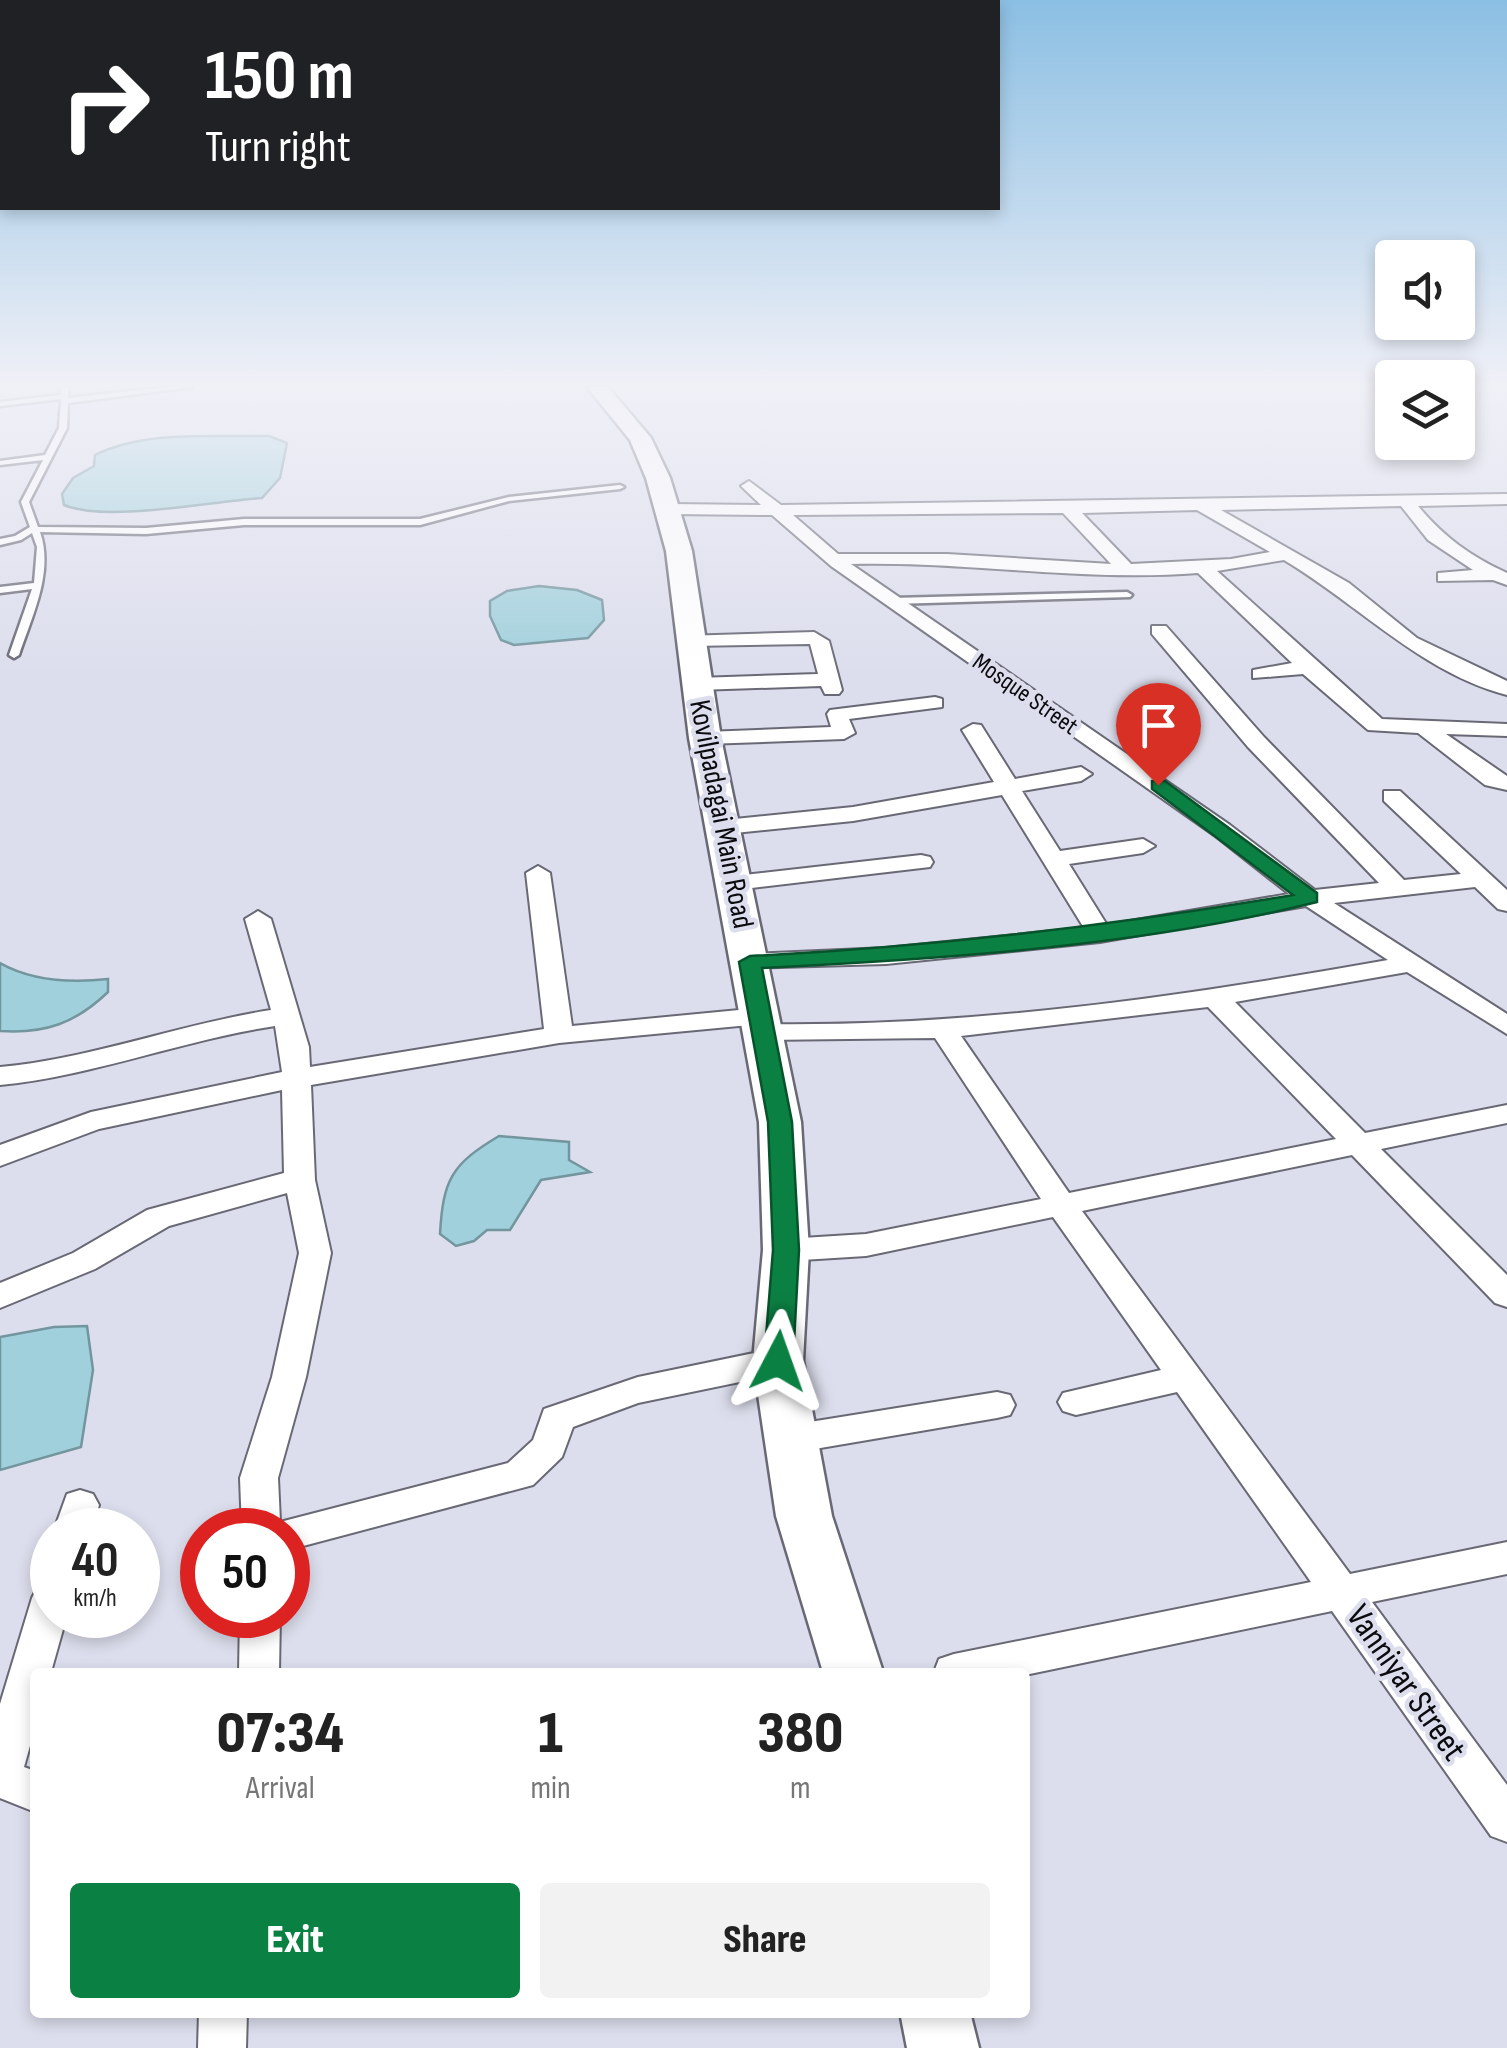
<!DOCTYPE html>
<style>
body{margin:0;font-family:"Sofia Sans Condensed",sans-serif;background:#f2f2f2;color:#222;height:100vh;display:flex;flex-direction:column;font-size:38px;white-space:nowrap}
*{box-sizing:border-box;margin:0}
p{font-size:32px;color:#767676}
.icon{flex:none;width:55px;height:55px;fill:none;stroke:currentColor;stroke-width:2;stroke-linecap:round;stroke-linejoin:round}
.map{position:relative;flex:1;overflow:hidden}
.side{position:absolute;left:30px;top:1668px;width:1000px;height:350px;display:flex;flex-direction:column;background:#fff;border-radius:10px;box-shadow:0 5px 15px #0003}
.side>*{flex:none}
.banner{position:absolute;left:0px;top:0px;width:1000px;height:210px;box-shadow:0 5px 15px #0003;background:#202124;color:#fff;overflow:hidden}
.buttons{position:absolute;left:1375px;top:240px;display:grid;gap:20px}
.buttons a{display:grid;place-items:center;width:100px;height:100px;border-radius:10px;background:#fff;box-shadow:0 5px 15px #0003;font-size:50px}
.speed{position:absolute;left:30px;top:1508px;display:flex;gap:20px;font-size:50px;font-weight:700;text-align:center}
.speed>*{display:grid;place-content:center;width:130px;height:130px;border-radius:50%;background:#fff;box-shadow:0 5px 15px #0003;line-height:1}
.speed small{font-size:25px;font-weight:400}
.speed .limit{border:15px solid #d22;background:#fff;color:#111}
.pin{position:absolute;display:grid;place-items:center;width:85px;height:85px;color:#fff;margin:-102px -42px;border-radius:50% 50% 50% 0;rotate:-45deg;box-shadow:0 0 10px #0007}
.pin .icon{rotate:45deg}
.me{position:absolute;width:110px;margin:-55px;rotate:4deg;stroke-linejoin:round;filter:drop-shadow(0 0 8px #0008)}
.turn{display:flex;align-items:center;gap:35px;height:210px;padding:0 40px;font-size:45px}
.turn .icon{width:130px;height:130px;stroke-width:2.5}
.turn b{display:block;font-size:70px;line-height:85px}
.eta{display:flex;justify-content:space-evenly;align-items:center;height:170px;text-align:center}
.eta b{font-size:60px;font-weight:800;line-height:70px}
.primary-button{display:flex;gap:20px;margin-top:auto;padding:20px 40px}
.primary-button a{flex:1;height:115px;border-radius:10px;background:#0b8043;color:#fff;font-size:40px;font-weight:800;line-height:115px;text-align:center}
.primary-button a+a{background:#f2f2f2;color:#222}
.map>svg:first-child{display:block}
.water{fill:#a0d0dc;stroke:#73959e;stroke-width:2.5}
.lines{fill:none;stroke-linecap:round;stroke-linejoin:round}
.service-casing{stroke:#696976;stroke-width:5}
.minor-casing{stroke:#696976;stroke-width:4}
.secondary-casing{stroke:#696976;stroke-width:5}
.service{fill:#fff;fill-rule:evenodd}
.minor{fill:#fff;fill-rule:evenodd}
.secondary{fill:#fff;fill-rule:evenodd}
.route{fill:#0b8043;stroke:#07532c;stroke-width:2.5}
.labels{text-anchor:middle;stroke-width:9;stroke-linejoin:round;paint-order:stroke}
.far-street-label{font-size:25px;fill:#0b0b0f;stroke:#dddeed}
.street-label{font-size:30px;fill:#0b0b0f;stroke:#dddeed}
.near-street-label{font-size:35px;fill:#0b0b0f;stroke:#dddeed}
</style>
<div class="map">
<svg width="1507" height="2048" viewBox="0 0 1507 2048">
<rect width="100%" height="100%" fill="#dddeed"/>
<g class="water">
<path d="M269,436L287,443L280,478L262,498C212,501 106,523 64,505L62,494L73,478L94,466L95,455C146,430 212,437 269,436Z"/>
<path d="M539,586L577,590L602,600L604,620L588,638L514,645L501,640L490,616V601L507,591Z"/>
<path d="M0,963C32,981 72,983 108,979V992C76,1023 45,1034 0,1031Z"/>
<path d="M499,1136L569,1142V1160L590,1172L541,1180L510,1230H487L474,1241L456,1246L440,1234C443,1179 452,1164 499,1136Z"/>
<path d="M87,1326L93,1370L81,1447L0,1470V1337L54,1327Z"/>
</g>
<g class="lines">
<defs>
<g id="service">
<path d="M61,387H69L68,398L169,387H192L68,403L67,428L29,502L38,527L146,528L244,519H420L509,497L620,485L624,487L620,489L509,501L420,525H244L146,534L40,532C54,572 32,616 19,655L14,658L9,655L32,589L0,593V587L34,583L37,547L32,533L21,540L0,545V539L15,536L30,527L21,502L43,460L0,465V461L45,455L59,428L61,399L0,406V402L61,395Z"/>
<path d="M1127,592L1132,595L1130,597L893,604L888,601L893,598Z"/>
</g>
<g id="minor">
<path d="M749,481L781,505L1507,494V504L1418,506C1444,537 1470,556 1507,573V585L1493,580L1438,581V573L1473,570L1428,540L1401,506L1221,510L1349,583L1417,638L1507,681V695C1422,673 1358,604 1284,560L1217,571L1382,719L1507,724V736L1446,734L1507,776V790L1485,785L1418,733L1368,730L1303,674L1253,678V670L1292,663L1198,573C1083,582 967,561 851,564L1230,825L1315,890L1379,883L1248,747L1152,634V626H1166L1264,737L1404,880L1461,874L1384,801V791H1400L1507,890V911L1498,909L1475,887L1334,903L1507,1014V1034L1407,972L1235,1002L1365,1133L1507,1105V1123L1381,1149L1507,1275V1307L1495,1303L1352,1155L1082,1211L1350,1574L1507,1542V1574L1372,1602L1507,1785V1842L1491,1836L1332,1611L1025,1675L934,1672L939,1659L954,1654L1311,1582L1177,1392L1076,1415L1063,1411L1058,1402L1063,1393L1161,1370L1053,1217L866,1256L786,1261L775,1258L770,1250L775,1242L786,1239L866,1234L1041,1199L935,1038L763,1040L749,1032L763,1024C974,1027 1180,997 1388,960L1306,906L1100,942L886,964L741,968L737,962L750,954L886,948L1084,928L1002,795L853,821L725,834L713,827L725,820L853,807L994,782L962,730L973,724L981,725L1015,779L1081,767L1092,774L1081,781L1022,791L1060,851L1143,839L1155,846L1143,853L1069,864L1107,925L1289,894L1214,835L831,566L772,515L667,514L659,509L667,504L761,505L741,486ZM1197,510L1270,552L1231,559L1131,564L1082,513ZM1063,513L1111,564L947,554H838L793,515ZM1208,1007L1336,1139L1069,1193L961,1036Z"/>
<path d="M814,632L829,641L842,690L839,694H825L821,686L697,690L687,684L697,678L818,674L810,644L690,646L683,644V636Z"/>
<path d="M935,697L942,699V707L849,719L855,733L844,739L705,744L694,738L705,732L831,727L827,714L830,710Z"/>
<path d="M921,855L930,857L933,862L930,867L735,890L723,883L735,876Z"/>
<path d="M538,866L550,873L572,1026L760,1008L774,1016L760,1024L559,1043L311,1085L315,1180L331,1253L306,1377L278,1478L280,1522L508,1463L533,1440L544,1409L638,1377L778,1348L790,1352L795,1361L790,1370L778,1374L638,1403L573,1427L562,1457L533,1485L288,1550V1530H242L240,1478L272,1377L299,1253L287,1193L169,1226L95,1269L0,1308V1283L73,1253L147,1210L284,1173L282,1090L99,1129L0,1166V1145L91,1112L282,1072L275,1026C182,1040 93,1076 0,1085V1067C91,1059 180,1024 271,1010L245,919L258,911L271,919L309,1047L310,1067L544,1029L526,873Z"/>
<path d="M997,1392L1010,1395L1015,1405L1010,1415L997,1418L791,1453L778,1449L773,1439L778,1429L791,1425Z"/>
<path d="M80,1490L93,1494L99,1505L92,1530H54L67,1494Z"/>
<path d="M52,1581V1615H67L51,1672H35V1728L24,1767L35,1771V1812L0,1798V1704L32,1598L38,1586Z"/>
<path d="M240,1615H280L279,1672H239Z"/>
<path d="M199,2012H247L246,2048H198Z"/>
</g>
<g id="secondary">
<path d="M587,387H608L651,438L670,478L692,551L721,738L801,1122L809,1250L803,1361L832,1516L883,1672H823L776,1516L753,1361L763,1250L759,1122L689,738L666,551L646,478L630,440Z"/>
<path d="M900,2012H970L979,2048H907Z"/>
</g>
</defs>
<use href="#service" class="service-casing"/>
<use href="#minor" class="minor-casing"/>
<use href="#secondary" class="secondary-casing"/>
<use href="#service" class="service"/>
<use href="#minor" class="minor"/>
<use href="#secondary" class="secondary"/>
</g>
<linearGradient id="sky" x2="0" y2="1"><stop stop-color="#8bbfe3"/><stop offset="0.57" stop-color="#f0f0f7"/><stop offset="1" stop-color="#f0f0f7" stop-opacity="0"/></linearGradient>
<rect width="1507" height="674" fill="url(#sky)"/>
<path class="route" d="M1152,781H1165L1317,893V902C1141,946 943,959 762,968L792,1122L799,1250L793,1361L788,1369H768L764,1361L773,1250L768,1122L739,962L750,956C935,947 1110,926 1293,895L1152,789Z"/>
<g class="labels">
<g class="far-street-label">
<text transform="translate(1026 693) rotate(35)" y="9">Mosque Street</text>
</g>
<g class="street-label">
<text transform="translate(722 814) rotate(79)" y="10">Kovilpadagai Main Road</text>
</g>
<g class="near-street-label">
<text transform="translate(1407 1682) rotate(55)" y="12">Vanniyar Street</text>
</g>
</g>
</svg>
<div class="buttons">
<a><svg class="icon" aria-label="sound" viewBox="0 0 24 24"><path d="M4 9h4l5-4v14l-5-4H4zM17 9q2 3 0 6"/></svg></a>
<a><svg class="icon" aria-label="layers" viewBox="0 0 24 24"><path d="M12 4l9 5-9 5-9-5zM3 14l9 5 9-5"/></svg></a>
</div>
<div class="speed"><div>40<small>km/h</small></div><div class="limit">50</div></div>
<div class="pin" style="left:1158px;top:785px;background:#d93025"><svg class="icon" aria-label="arrive" viewBox="0 0 24 24"><path d="M6 21V4h12l-3 4 3 4H6"/></svg></div>
<svg class="me" style="left:778px;top:1361px" viewBox="-20 -20 40 40"><path d="M0-17L14 15 0 8-14 15z" fill="#0b8043" stroke="#fff" stroke-width="4"/></svg>
<div class="banner">
<div class="turn"><svg class="icon" aria-label="right" viewBox="0 0 24 24"><path d="M7 20v-9h11M14 6l5 5-5 5"/></svg><div><b>150 m</b>Turn right</div></div>
</div>
<section class="side">
<div class="eta">
<div><b>07:34</b><p>Arrival</p></div>
<div><b>1</b><p>min</p></div>
<div><b>380</b><p>m</p></div>
</div>
<div class="primary-button"><a>Exit</a><a>Share</a></div>
</section>
</div>
